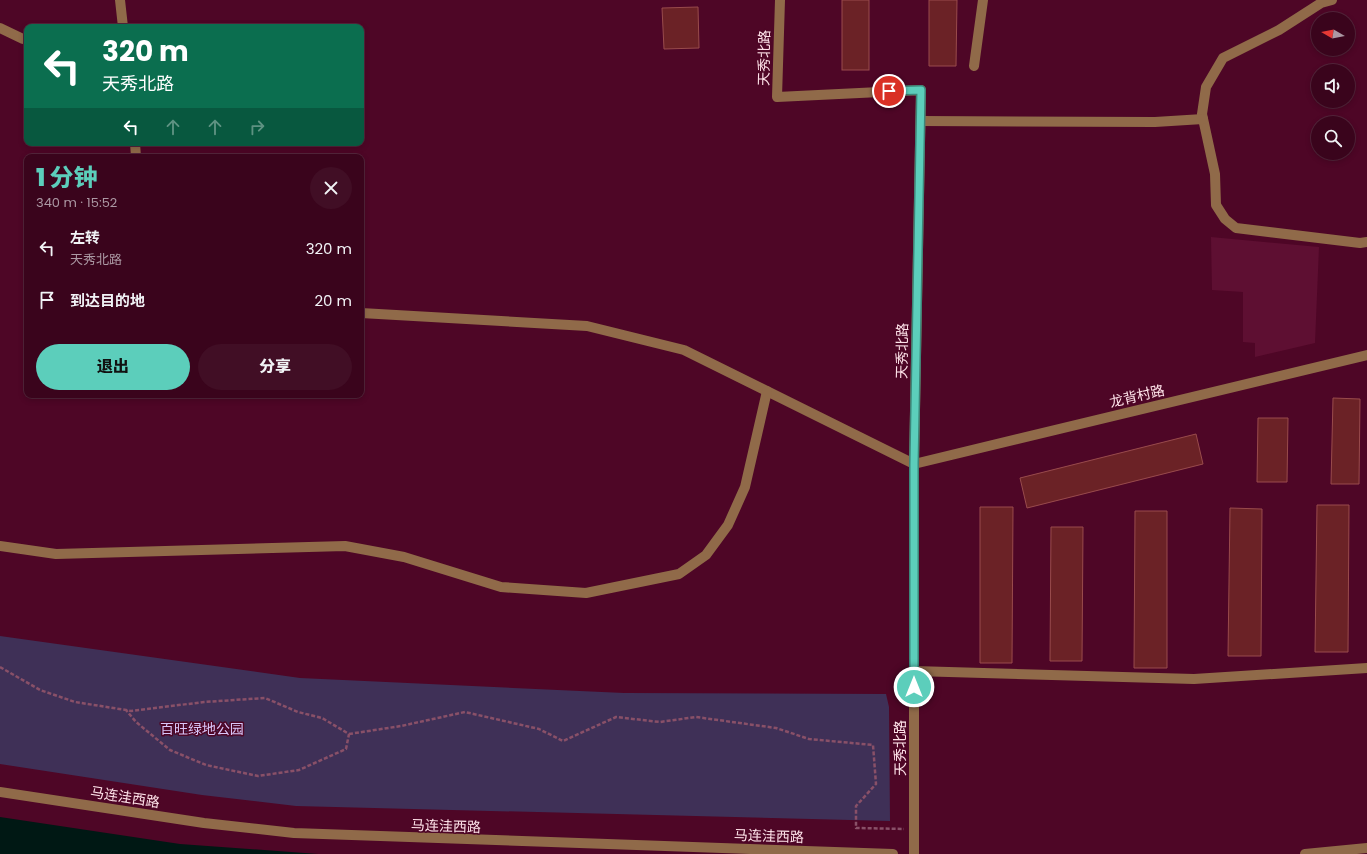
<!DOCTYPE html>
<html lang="zh">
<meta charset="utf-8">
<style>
body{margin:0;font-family:Poppins,"Noto Sans SC",sans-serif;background:#410e25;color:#f1f3f6;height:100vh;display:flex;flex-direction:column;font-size:15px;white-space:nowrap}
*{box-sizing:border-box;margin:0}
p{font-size:13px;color:#ab98a3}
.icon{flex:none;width:22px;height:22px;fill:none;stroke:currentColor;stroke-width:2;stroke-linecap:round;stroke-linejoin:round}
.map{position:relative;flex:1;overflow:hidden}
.panel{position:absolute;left:24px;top:154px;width:340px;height:244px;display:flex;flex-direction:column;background:#3a041c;border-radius:8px;box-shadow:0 2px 6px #0003,0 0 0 1px #54253b}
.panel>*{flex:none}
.top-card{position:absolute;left:24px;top:24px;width:340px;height:122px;border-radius:8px;box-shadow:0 2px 6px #0003,0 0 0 1px #54253b;background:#0b6e4f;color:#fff;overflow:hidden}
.needle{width:26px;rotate:279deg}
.tools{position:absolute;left:1311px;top:12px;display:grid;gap:8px}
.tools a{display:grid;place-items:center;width:44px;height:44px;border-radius:50%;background:#3a041c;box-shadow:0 2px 6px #0003,0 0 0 1px #54253b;font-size:20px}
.pin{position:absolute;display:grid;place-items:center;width:34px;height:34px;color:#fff;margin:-17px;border:2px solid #fff;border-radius:50%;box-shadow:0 1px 4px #0007}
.me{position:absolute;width:44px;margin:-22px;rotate:0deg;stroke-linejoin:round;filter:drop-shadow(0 0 3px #0008)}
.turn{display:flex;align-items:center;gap:14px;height:84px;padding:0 12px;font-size:18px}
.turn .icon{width:52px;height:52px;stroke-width:2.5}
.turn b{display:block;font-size:28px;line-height:34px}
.lanes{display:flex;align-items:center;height:38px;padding:0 12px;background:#0003;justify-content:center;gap:20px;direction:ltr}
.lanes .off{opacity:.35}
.round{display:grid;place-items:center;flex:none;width:42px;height:42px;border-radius:21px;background:#410e25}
.summary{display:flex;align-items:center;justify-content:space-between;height:68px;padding:0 12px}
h1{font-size:24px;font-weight:800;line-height:30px;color:#5ccebb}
.cta{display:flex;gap:8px;margin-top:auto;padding:8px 12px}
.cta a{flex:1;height:46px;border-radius:24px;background:#5ccebb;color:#111;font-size:16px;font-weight:800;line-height:46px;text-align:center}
.cta a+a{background:#410e25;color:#f1f3f6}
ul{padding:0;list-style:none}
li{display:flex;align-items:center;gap:12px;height:52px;padding:0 12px}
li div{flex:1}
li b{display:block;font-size:15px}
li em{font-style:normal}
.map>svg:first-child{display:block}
.built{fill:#5e0f32}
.green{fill:#3f3057}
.water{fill:#001814}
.building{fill:#6b2226;stroke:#994b4c}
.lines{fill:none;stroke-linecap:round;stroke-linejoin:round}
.path{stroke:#895068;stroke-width:2.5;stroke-dasharray:4 2;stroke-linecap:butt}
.minor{stroke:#906a49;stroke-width:10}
.route-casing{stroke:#3c867a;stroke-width:10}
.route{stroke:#5ccebb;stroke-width:7}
.labels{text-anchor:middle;stroke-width:3;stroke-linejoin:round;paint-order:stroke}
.street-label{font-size:14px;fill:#fee2e9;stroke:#4e0626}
.park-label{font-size:14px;fill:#d8c6f9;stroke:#4e0626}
</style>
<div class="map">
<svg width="1367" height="854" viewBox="0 0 1367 854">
<rect width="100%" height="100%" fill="#4e0626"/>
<path class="built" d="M1211,237L1319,247L1315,343L1255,357V343L1243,342V292L1212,290Z"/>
<path class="green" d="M0,636L300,678L624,693L886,694L889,707L890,821L296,806L202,795L0,764Z"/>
<path class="water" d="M0,817L180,844L318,854H0Z"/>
<g class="building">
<rect x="842" y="0" width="27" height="70"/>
<path d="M929,0H957L956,66H929Z"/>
<path d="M698,7L699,48L664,49L662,8Z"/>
<path d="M1333,398L1360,399L1359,484H1331Z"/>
<path d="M1258,418H1288L1287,482H1257Z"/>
<path d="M1196,434L1203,464L1027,508L1020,478Z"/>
<path d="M1317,505H1349L1348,652H1315Z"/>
<path d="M980,507H1013L1012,663H980Z"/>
<path d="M1230,508L1262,509L1261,656H1228Z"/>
<path d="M1135,511H1167V668H1134Z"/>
<path d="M1051,527H1083L1082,661H1050Z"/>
</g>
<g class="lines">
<g class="path">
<path d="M0,667L40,690L75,702L126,710L131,711L204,702L265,698L298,712L322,718L349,734L346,749L299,770L258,776L206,765L170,750L136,722L126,710"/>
<path d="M349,734L401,726L465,712L539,729L563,741L616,717L660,722L696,717L776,728L809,739L873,745L876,784L856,806V828L904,829"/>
</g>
<g class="minor">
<path d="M120,0L123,27"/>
<path d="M780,0L777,97L921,90L914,464V854"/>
<path d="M1332,0L1321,3L1279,30L1223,58L1206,87L1202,114L1215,174L1216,205L1225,219L1236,228L1360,243L1367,242"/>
<path d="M0,28L23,39L27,38"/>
<path d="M974,66L983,0"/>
<path d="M921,121L1155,122L1203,119"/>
<path d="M135,143L136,157"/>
<path d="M361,313L587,326L684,350L914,464L1367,355"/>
<path d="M0,546L56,554L345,546L404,557L501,587L586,593L679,574L706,555L728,525L745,487L767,391"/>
<path d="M914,671L1194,679L1367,668"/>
<path d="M0,792L204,823L294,833L893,854"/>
<path d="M1305,854L1367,848"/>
</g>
</g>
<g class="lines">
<defs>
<path id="route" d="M889,91L921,90L914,464V687"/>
</defs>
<use href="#route" class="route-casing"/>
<use href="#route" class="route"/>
</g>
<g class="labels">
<g class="street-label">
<text transform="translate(764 58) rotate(-89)" y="5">天秀北路</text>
<text transform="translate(902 351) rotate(-89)" y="5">天秀北路</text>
<text transform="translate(1137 396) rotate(-13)" y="5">龙背村路</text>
<text transform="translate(900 748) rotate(-90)" y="5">天秀北路</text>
<text transform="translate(125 797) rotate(9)" y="5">马连洼西路</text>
<text transform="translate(446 826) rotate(2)" y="5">马连洼西路</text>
<text transform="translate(769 836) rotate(2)" y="5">马连洼西路</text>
</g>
<g class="park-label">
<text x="202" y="734">百旺绿地公园</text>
</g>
</g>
</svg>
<div class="tools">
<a><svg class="needle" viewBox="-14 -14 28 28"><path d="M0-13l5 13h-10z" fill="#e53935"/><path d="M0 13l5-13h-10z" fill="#ab98a3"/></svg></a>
<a><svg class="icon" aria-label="sound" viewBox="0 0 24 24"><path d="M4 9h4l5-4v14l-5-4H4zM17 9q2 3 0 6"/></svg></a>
<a><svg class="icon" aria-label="search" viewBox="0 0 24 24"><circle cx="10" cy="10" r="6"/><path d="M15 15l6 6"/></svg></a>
</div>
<div class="pin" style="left:889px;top:91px;background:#d93025"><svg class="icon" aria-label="arrive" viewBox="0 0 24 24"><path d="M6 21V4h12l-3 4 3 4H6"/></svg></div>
<svg class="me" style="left:914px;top:687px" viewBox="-20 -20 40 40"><circle r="17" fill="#5ccebb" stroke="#fff" stroke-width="3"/><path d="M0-11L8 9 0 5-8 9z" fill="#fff"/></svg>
<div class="top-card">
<div class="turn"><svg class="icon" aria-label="left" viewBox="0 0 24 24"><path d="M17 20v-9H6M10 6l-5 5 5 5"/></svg><div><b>320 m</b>天秀北路</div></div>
<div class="lanes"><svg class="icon" aria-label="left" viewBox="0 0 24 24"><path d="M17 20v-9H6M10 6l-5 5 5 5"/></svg><svg class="icon off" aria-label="ahead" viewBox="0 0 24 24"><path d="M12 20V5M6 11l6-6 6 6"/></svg><svg class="icon off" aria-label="ahead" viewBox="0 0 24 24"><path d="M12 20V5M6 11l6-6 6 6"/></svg><svg class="icon off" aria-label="right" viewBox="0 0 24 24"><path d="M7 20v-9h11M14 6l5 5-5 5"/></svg></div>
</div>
<section class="panel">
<div class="summary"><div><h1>1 分钟</h1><p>340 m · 15:52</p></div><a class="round"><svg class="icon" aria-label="close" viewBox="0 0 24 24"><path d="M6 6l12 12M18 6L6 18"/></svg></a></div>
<ul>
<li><svg class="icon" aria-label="left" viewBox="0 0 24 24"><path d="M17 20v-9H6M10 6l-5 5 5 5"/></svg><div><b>左转</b><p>天秀北路</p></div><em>320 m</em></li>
<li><svg class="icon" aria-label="arrive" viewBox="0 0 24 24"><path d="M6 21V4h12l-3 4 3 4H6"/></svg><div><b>到达目的地</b></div><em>20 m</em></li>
</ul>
<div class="cta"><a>退出</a><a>分享</a></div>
</section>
</div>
